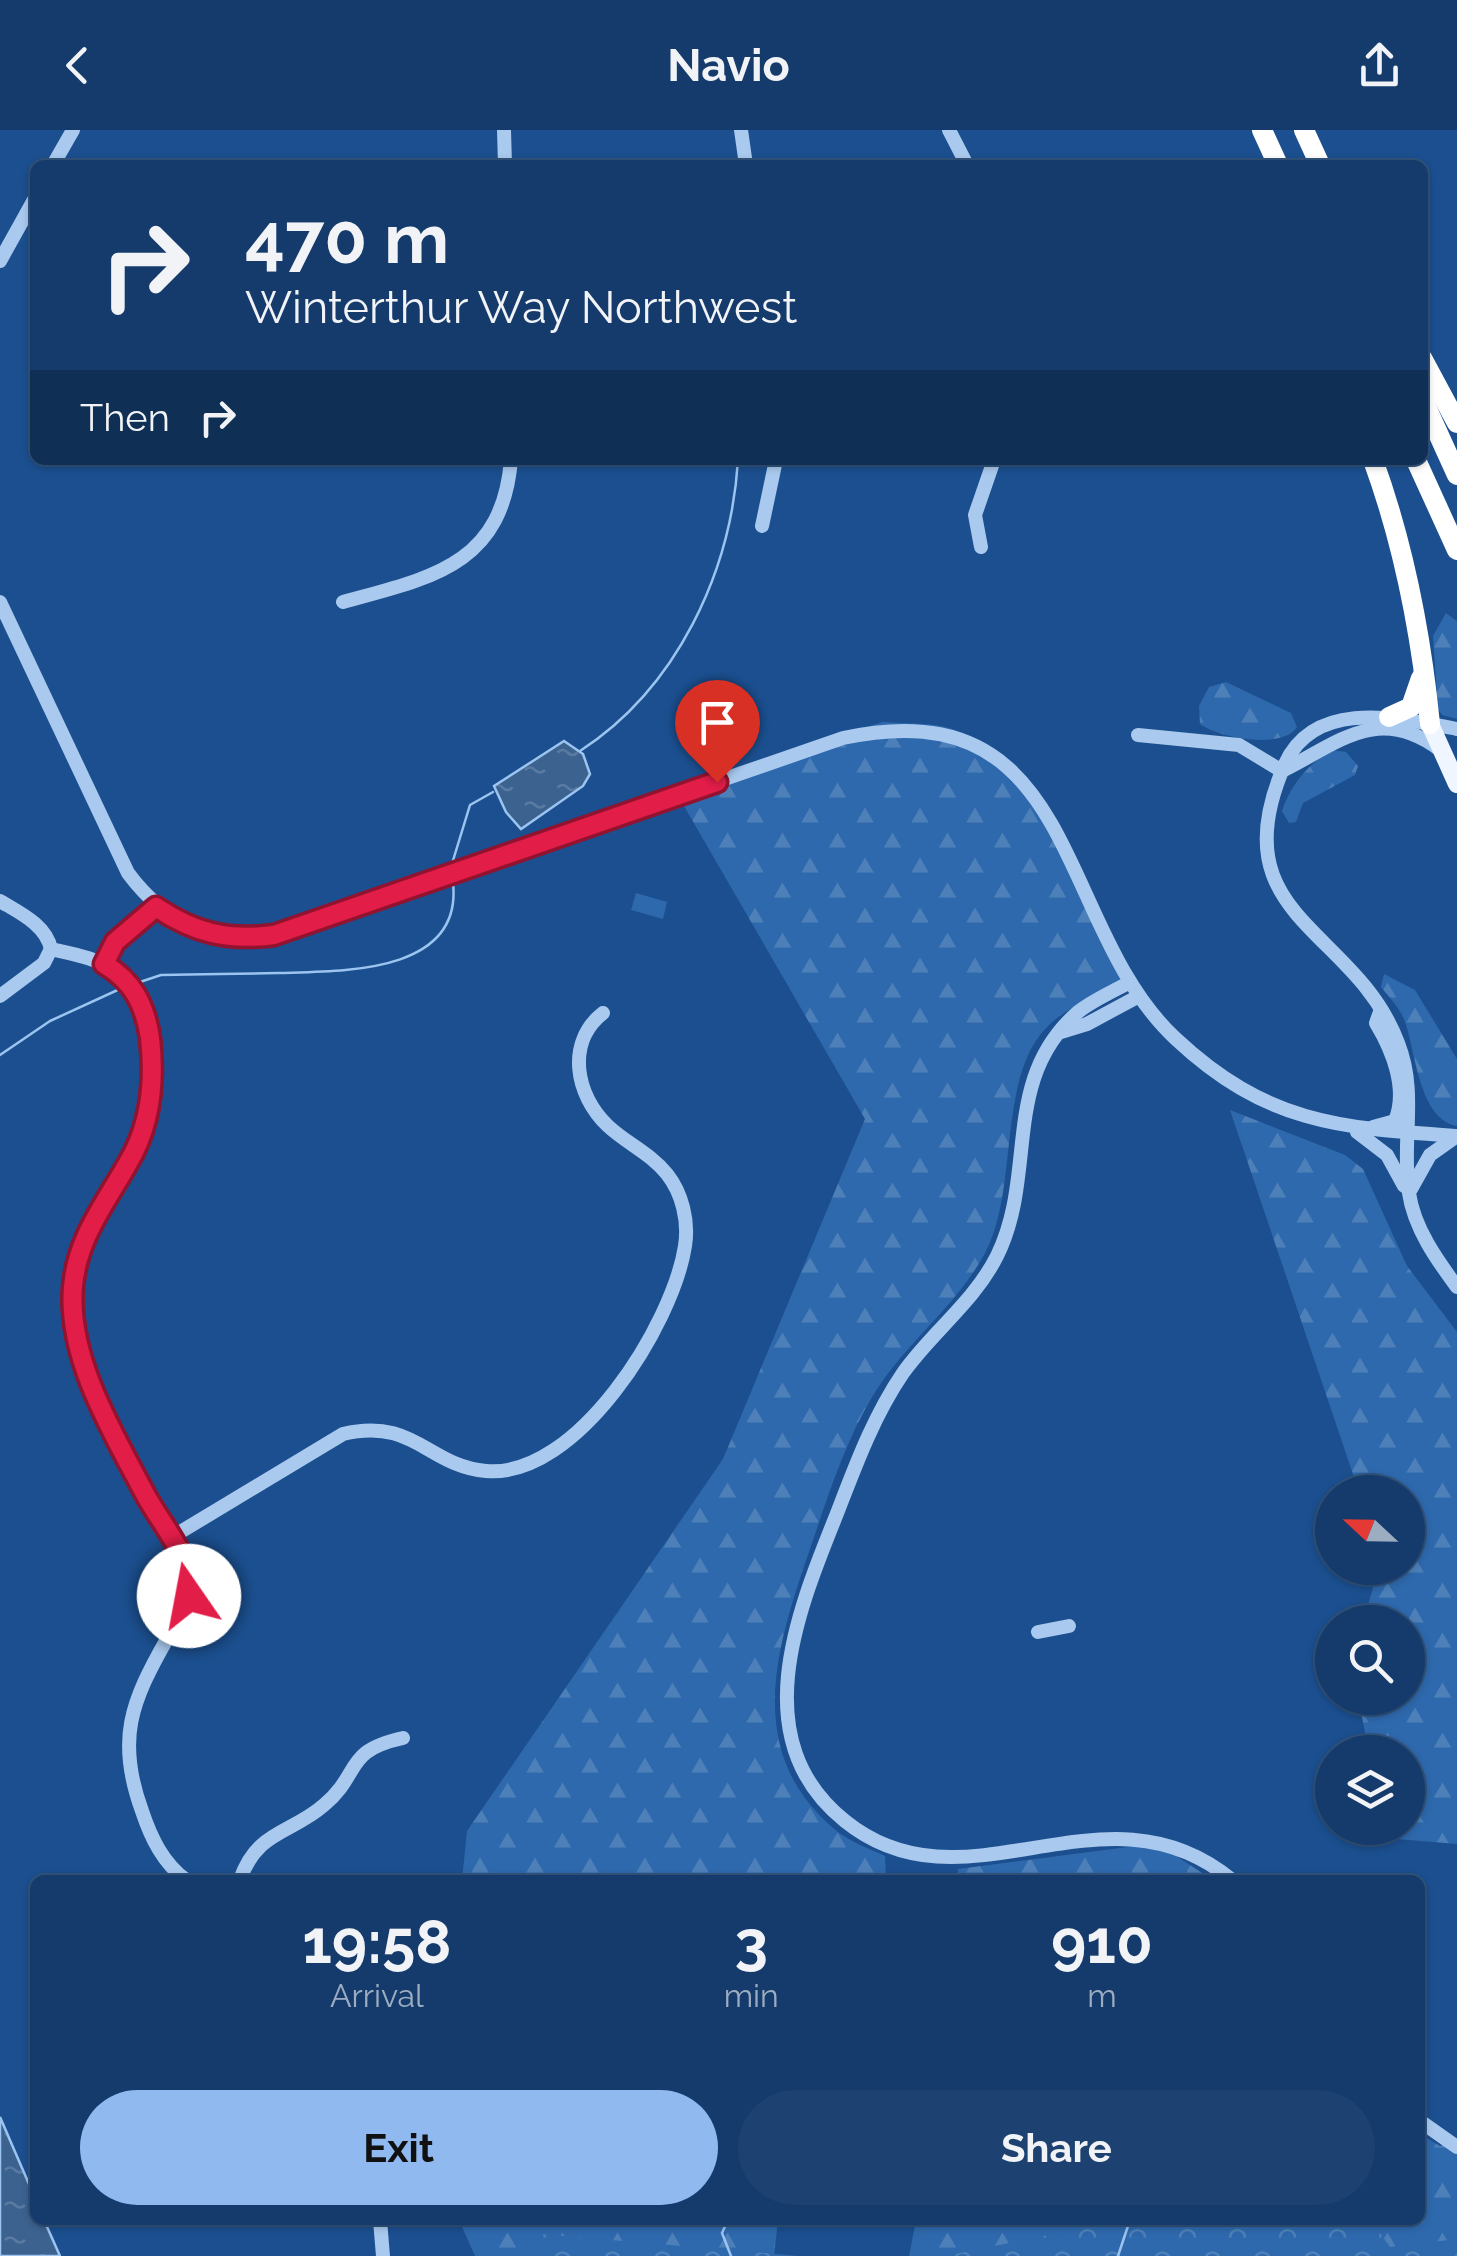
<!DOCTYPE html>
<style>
body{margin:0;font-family:Raleway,sans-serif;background:#1d4271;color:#f1f3f6;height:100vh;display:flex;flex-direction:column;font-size:38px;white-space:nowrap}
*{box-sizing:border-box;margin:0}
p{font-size:32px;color:#9dadc1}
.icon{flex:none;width:55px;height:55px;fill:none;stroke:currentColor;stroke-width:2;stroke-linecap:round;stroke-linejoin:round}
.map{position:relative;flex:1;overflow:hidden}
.sheet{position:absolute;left:30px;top:1745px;width:1395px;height:350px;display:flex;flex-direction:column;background:#143b6b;border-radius:15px;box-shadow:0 2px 8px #0004,0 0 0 2px #33557e}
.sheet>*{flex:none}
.hud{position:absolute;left:30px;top:30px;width:1398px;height:305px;border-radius:15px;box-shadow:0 2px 8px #0004,0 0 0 2px #33557e;background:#143b6b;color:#f1f3f6;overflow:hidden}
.needle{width:65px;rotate:292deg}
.tools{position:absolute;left:1315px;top:1345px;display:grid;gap:20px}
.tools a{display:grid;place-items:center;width:110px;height:110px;border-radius:50%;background:#143b6b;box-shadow:0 2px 8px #0004,0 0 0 2px #33557e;font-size:50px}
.pin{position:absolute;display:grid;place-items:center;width:85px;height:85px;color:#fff;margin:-102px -42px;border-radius:50% 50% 50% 0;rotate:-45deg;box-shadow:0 0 10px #0007}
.pin .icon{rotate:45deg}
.me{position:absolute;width:110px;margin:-55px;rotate:348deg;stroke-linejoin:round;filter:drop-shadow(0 0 8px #0008)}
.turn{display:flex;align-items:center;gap:35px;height:210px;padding:0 50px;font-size:45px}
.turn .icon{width:130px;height:130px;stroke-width:2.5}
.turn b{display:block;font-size:70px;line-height:85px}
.then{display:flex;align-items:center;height:95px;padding:0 50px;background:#0003;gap:20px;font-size:38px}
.eta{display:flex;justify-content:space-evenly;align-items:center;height:170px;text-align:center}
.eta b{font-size:60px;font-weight:700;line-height:70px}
.primary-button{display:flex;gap:20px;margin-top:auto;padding:20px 50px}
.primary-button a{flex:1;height:115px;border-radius:60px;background:#90b9f0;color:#111;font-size:40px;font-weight:700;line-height:115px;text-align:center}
.primary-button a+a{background:#1d4271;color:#f1f3f6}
header{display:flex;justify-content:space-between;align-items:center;height:130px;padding:0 50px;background:#143b6b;font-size:45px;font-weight:700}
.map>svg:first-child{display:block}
.forest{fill:url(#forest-firs)}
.park{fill:url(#park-crowns)}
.garden{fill:#2e69ad}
.water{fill:url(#water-ripples);stroke:#9cc4f0;stroke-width:2.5}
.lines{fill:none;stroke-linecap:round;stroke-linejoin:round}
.stream{stroke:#9cc4f0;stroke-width:2.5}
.minor{stroke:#a9c9ee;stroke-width:14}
.major{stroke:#f0f6ff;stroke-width:18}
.highway{stroke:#fff;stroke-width:20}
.route-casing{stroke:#92132f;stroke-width:25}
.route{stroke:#e11d48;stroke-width:18}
</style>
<header><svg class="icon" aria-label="back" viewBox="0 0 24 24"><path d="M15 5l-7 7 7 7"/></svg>Navio<svg class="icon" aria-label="share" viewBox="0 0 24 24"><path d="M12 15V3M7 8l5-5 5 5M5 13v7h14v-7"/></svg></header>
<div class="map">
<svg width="1457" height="2126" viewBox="0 0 1457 2126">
<defs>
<pattern id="forest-firs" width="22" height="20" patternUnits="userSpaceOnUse" patternTransform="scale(2.5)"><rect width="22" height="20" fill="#2e69ad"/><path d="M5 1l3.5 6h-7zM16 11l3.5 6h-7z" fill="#4d80b9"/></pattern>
<pattern id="park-crowns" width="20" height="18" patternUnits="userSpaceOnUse" patternTransform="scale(2.5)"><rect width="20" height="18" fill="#2e69ad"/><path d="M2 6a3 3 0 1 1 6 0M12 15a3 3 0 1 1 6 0" fill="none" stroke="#4d80b9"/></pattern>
<pattern id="water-ripples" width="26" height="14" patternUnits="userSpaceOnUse" patternTransform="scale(2.5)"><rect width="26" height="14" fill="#3c6290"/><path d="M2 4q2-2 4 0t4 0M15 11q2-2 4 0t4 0" fill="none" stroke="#597aa1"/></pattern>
</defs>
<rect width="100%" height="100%" fill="#1b4f8f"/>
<g class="forest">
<path d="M1446,483L1457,491V589L1442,585L1438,579L1433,506Z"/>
<path d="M1226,552L1291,583L1297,597C1282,620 1219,608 1200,594L1199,576L1209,557Z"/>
<path d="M883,592C905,594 932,592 952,599C1049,632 1087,767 1126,852C1101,865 1067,876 1047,897C997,947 1019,1057 986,1121C957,1177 903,1214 871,1269C844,1315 828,1366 811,1416C777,1515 740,1623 838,1702C851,1712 870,1719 885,1726L886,1750H462L467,1701L723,1329L865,989L673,657Z"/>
<path d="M1331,620L1346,622L1358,636L1355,645L1303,673L1296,692L1289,693L1282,681C1291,654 1307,636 1331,620Z"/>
<path d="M1384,844L1415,860L1457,929V996C1418,989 1416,920 1404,889C1399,877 1389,867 1381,857Z"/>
<path d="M1230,980L1345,1025L1363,1039L1407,1136L1457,1202V1714L1385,1708L1383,1698H1408V1622H1369L1358,1568H1408V1492H1363L1373,1458L1370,1438H1408V1362H1359Z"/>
<path d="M1143,1715L1176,1726L1213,1750H958V1739Z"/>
<path d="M1420,2004L1440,2016L1457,2011V2126H909L916,2090H1420Z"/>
<path d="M459,2090H778L774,2126H475Z"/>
</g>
<g class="park">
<path d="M1094,2090H1371L1390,2117L1457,2109V2126H945L1088,2097Z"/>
<path d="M541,2104L799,2126H534Z"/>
</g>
<path class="garden" d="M636,763L667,772L663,789L631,780Z"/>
<g class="water">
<path d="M564,611L583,624L590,644L583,656L521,699L506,682L494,656Z"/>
<path d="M0,1987L35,2068V2090H44L60,2126H0Z"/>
</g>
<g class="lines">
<g class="stream">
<path d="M580,621C677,558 731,442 738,330"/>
<path d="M451,737L470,675L493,662"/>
<path d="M137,853L161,845C200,844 239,844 278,843C340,841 463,845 453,753"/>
<path d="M0,925L50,891L122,858"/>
<path d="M728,2090L722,2103L731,2126"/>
<path d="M1118,2126L1130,2090"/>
</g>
<g class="minor">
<path d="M504,0L505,35"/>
<path d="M741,0L746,35"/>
<path d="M949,0L967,35"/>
<path d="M53,35L73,0"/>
<path d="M0,131L35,68"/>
<path d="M762,396L776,330"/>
<path d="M981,417L975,385L994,330"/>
<path d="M0,472L128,743C166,794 212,813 274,805L843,608C1082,557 1053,795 1176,909C1267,994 1341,998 1457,1006"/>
<path d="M343,472C430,448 502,436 511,330"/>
<path d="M1457,599C1402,589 1315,567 1285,634C1217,788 1355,797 1398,913C1418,964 1401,1011 1409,1063C1414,1098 1437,1130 1457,1157"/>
<path d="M1138,605L1239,615L1282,641"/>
<path d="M1282,641C1337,614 1378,573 1440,620"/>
<path d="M0,771C20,783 46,795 51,819"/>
<path d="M51,819C73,824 97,828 115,841C170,880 158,980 130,1031C106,1075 75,1109 73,1162C69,1228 117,1317 150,1373C165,1398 190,1424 190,1454C191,1475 178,1492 167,1509C131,1572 116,1610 142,1681C151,1708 163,1733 186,1750"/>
<path d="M104,834L115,812L156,777"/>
<path d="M1130,852C1114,861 1093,870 1078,882C1000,950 1038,1043 997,1126C974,1172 932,1202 903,1243C873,1287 855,1337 836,1386C796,1485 745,1611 845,1691C966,1789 1104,1644 1232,1750"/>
<path d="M0,866L44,833L51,819"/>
<path d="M1061,902L1087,894L1139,866"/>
<path d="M1373,997L1395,991C1408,960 1393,921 1376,893L1381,879"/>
<path d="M1357,1002L1387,1025L1404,1056"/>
<path d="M1411,1059L1430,1025L1454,1008"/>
<path d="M172,1407L343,1304C414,1287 428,1336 486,1341C577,1349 673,1194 685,1116C689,1091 682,1063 667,1044C650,1023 626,1013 608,996C575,965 566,912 603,883"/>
<path d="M1038,1502L1069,1496"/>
<path d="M240,1750C257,1700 291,1704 324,1675C362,1643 343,1621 403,1608"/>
<path d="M1420,1991L1457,2017"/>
<path d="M380,2090L383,2126"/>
</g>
<path class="major" d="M1430,594L1457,654"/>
<g class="highway">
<path d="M1262,0L1278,35"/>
<path d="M1304,0L1320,35"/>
<path d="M1422,228L1457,293"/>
<path d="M1422,268L1457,345"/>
<path d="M1373,330C1404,415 1421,503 1430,594"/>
<path d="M1416,330L1457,420"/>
<path d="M1389,587L1411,577L1421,548"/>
</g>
</g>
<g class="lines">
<defs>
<path id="route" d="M189,1466C192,1425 163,1398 145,1364C113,1303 67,1228 73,1157C77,1108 105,1074 128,1033C151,995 155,952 150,908C145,875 133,851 104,834L115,812L156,777C194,803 228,811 274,805L717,652"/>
</defs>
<use href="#route" class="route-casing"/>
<use href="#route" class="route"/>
</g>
</svg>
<div class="tools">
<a><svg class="needle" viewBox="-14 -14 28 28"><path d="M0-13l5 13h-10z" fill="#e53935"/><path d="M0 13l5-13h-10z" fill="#9dadc1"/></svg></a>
<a><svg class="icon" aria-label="search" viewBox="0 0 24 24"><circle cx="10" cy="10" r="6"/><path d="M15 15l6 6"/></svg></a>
<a><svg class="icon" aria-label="layers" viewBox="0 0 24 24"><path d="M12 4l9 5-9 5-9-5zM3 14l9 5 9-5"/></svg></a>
</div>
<div class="pin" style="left:717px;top:652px;background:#d93025"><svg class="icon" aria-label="arrive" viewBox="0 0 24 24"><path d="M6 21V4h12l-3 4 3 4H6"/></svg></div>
<svg class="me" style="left:189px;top:1466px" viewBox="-20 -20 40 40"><circle r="19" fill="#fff"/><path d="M0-13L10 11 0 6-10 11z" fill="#e11d48"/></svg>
<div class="hud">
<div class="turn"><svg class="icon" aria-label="right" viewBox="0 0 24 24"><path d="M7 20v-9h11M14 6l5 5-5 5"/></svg><div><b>470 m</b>Winterthur Way Northwest</div></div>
<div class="then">Then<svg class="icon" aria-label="right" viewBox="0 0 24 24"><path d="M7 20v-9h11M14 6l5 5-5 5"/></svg></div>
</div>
<section class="sheet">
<div class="eta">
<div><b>19:58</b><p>Arrival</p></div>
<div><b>3</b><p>min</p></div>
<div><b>910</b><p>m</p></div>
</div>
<div class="primary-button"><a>Exit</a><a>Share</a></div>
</section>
</div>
